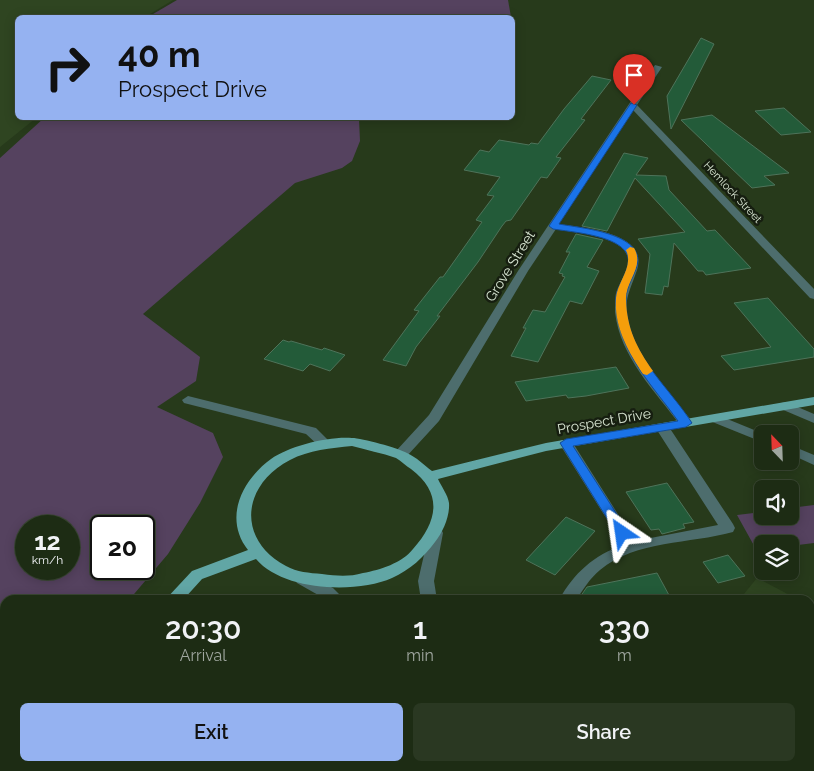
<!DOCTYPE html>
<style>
body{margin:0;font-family:Raleway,sans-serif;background:#2a3822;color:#f1f3f6;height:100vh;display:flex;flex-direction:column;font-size:19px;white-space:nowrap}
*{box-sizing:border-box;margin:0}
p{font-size:16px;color:#a0a7a0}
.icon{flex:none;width:28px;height:28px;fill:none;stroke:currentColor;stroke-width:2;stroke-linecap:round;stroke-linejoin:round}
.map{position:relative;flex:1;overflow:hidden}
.sheet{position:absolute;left:0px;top:595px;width:815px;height:176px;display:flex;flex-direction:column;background:#1d2c14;border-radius:15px 15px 0 0;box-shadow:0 2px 12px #0003,0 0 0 1px #3b4834}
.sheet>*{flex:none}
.top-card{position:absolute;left:15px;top:15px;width:500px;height:105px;border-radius:8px;box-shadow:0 2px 12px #0003,0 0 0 1px #3b4834;background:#95b2f1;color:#111;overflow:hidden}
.needle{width:32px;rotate:337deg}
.fabs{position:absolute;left:754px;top:425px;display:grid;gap:10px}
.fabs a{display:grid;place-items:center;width:45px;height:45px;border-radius:8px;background:#1d2c14;box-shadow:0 2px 12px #0003,0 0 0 1px #3b4834;font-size:25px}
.speed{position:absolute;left:15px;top:515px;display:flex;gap:10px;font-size:25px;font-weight:700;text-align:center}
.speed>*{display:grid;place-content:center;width:65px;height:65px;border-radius:50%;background:#1d2c14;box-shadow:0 2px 12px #0003,0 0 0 1px #3b4834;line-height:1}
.speed small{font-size:12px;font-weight:400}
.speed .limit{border:2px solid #111;border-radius:8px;background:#fff;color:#111}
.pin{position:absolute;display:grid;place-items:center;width:42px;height:42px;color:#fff;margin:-51px -21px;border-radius:50% 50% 50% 0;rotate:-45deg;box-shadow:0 0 5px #0007}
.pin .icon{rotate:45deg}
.me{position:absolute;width:55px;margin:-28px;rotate:328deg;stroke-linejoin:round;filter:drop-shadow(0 0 4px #0008)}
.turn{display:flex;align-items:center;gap:18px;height:105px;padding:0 20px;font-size:22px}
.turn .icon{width:65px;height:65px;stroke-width:2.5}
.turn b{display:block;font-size:35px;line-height:42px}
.eta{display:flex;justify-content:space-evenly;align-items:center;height:85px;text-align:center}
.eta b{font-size:30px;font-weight:600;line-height:35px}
.primary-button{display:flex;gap:10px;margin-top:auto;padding:10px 20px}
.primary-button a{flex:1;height:58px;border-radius:8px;background:#95b2f1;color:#111;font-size:20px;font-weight:600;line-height:58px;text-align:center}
.primary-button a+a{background:#2a3822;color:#f1f3f6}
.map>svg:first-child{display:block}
.built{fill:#2f4521}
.green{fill:#55425f;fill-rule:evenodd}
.building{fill:#235b39;stroke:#4e735a}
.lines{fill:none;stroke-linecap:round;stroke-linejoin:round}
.minor{fill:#4d6d6d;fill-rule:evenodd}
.major{fill:#61a6a5;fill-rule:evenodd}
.route{fill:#1a73e8;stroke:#114b97}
.slow{fill:#f59e0b}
.labels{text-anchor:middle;stroke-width:5;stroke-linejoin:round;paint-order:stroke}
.far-street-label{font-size:11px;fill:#d7e4d1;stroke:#161e10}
.street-label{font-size:14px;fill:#d7e4d1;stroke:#161e10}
</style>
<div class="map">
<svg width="814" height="771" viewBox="0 0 814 771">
<rect width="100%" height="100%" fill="#273a1b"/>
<g class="built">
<path d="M0,0H173L145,17L18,18V118H36L0,147Z"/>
<path d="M757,578L799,600H739Z"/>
<path d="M810,606L814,608V771H627L619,766H810Z"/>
</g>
<g class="green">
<path d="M177,0H508L511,17H148Z"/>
<path d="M44,118H361L359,119L360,141L352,161L342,168L295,183L143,314L200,357L196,381L157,407L213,433L223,457L200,503L168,554L129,600H5V749L0,755V158ZM26,526H69V569H26ZM101,526H144V569H101Z"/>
<path d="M814,505V543L790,546V544H762V550L757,551L737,515L762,512V516H790V508Z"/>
</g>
<g class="building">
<path d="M701,38L714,44L671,129L667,96Z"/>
<path d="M592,76L611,80L581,119L585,120L556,157L561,158L547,178L541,177L511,220L506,221L502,226L478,262L437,316H440L416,347L406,366L383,360L419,311L414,310L440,277H443L482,222L476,220L494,196L487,195L500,177L464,170L480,150L489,152L499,140L529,145L531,143L538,144L564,109Z"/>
<path d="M784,108L811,132L781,135L755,111Z"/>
<path d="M712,115L789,173L764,176L775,185L752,188L681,120Z"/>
<path d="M624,153L648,158L636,175L666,176L669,190L707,231L715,230L751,268L706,275L703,271H698L674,243L668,287L664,286L662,295L645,293L650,254L638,239L685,232L635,178L607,231L582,226Z"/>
<path d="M576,234L603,240L587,267L599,271L582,304L570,301L538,362L511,356L526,328H523L533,310L545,312L565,277L562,276L563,274L559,273L570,252H566Z"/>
<path d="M768,298L814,349V357L734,370L721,356L771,347L734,303Z"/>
<path d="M283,340L289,342L291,341L322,350L324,348L345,355L330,371L310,364L303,371L264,359Z"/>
<path d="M616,367L629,388L586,396L568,398L566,395L526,401L515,382Z"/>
<path d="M667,483L694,522L683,524L685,528L662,534L659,529L651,530L626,492Z"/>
<path d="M566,517L595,531L555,575L526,560Z"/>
<path d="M728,555L745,576L718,583L703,562Z"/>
<path d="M657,573L670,597L654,600H578L587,587Z"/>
</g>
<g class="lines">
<g class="minor">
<path d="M655,65L662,67L637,105L814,289V299L810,298L633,110L559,224C583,228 649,232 637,270C629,294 622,301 630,328C640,364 668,391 691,420L693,423L691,426H681C655,391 620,357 615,312C615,305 615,299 616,293C620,281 633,265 626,253C616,235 574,233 556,229L528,271L439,421L406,457H396L394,454L396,451L429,415L518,271Z"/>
<path d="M188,396L316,428L332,444L330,447H320L306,434L184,403L182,400Z"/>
<path d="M786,402L814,414V423L781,409L780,406L781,403Z"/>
<path d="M715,414L764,434L762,442L710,421L709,418Z"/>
<path d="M662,423L667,424L733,524L735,528L733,532C690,544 636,540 600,570C590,578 583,590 576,600H559C574,573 594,555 623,545L559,443L561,440H571L635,541L718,525L655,427Z"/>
<path d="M790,445L814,455V465L790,454Z"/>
<path d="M436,528L441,529L443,533L434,581L437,600H421L418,581L429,533L431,529Z"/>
<path d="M302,573L333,588L345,600H327L297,583L294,579L297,575Z"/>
<path d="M394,766H412L413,771H395Z"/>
<path d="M477,766H495L497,771H479Z"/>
<path d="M551,766H574L576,771H553Z"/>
</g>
<g class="major">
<path d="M814,397V405L546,451L438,479C441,486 448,495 449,503C450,516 443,532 435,542C424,557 410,570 392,578C356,594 283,591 256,559L202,579L183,600H165L192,571L248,550C223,518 242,480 271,459C289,446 329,436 352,438C362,438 398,448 407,453C416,457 424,465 432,471L546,443ZM352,446C366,450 382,453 396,458C401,461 406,466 411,469C443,493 438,521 413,549C402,563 380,570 363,573C349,577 337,576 322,574C309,573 297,572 286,566C236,539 242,485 290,460C309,450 331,448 352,446Z"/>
<path d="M36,766H56L54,771H34Z"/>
</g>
</g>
<path class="route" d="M631,103L637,105L559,224C580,228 646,233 637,266C634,276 626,288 626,298C625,308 628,323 631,332C643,367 672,392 692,423L686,427L573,446L629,533L627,536H618L560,443L566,439L678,421C653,386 622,356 617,312C617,308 615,302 616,297C617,284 636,264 625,251C613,235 572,232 553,229L549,226Z"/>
<path class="slow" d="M630,247L634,248C645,267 625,281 626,300C627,329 637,348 653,371L647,375L643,374C628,351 614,327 616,298C617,282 634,267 626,250Z"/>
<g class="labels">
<g class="far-street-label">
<text transform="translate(733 192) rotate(47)" y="4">Hemlock Street</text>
</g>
<g class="street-label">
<text transform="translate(510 266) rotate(-58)" y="5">Grove Street</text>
<text transform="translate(604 421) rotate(-10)" y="5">Prospect Drive</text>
</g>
</g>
</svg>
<div class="fabs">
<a><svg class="needle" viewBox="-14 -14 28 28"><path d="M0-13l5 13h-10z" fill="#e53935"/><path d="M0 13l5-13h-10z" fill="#a0a7a0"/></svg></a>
<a><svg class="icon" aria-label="sound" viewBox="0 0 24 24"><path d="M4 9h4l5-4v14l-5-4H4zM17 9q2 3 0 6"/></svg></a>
<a><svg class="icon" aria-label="layers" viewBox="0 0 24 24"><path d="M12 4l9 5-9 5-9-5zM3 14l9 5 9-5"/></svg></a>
</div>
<div class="speed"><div>12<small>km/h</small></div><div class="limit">20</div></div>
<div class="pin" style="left:634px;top:105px;background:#d93025"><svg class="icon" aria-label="arrive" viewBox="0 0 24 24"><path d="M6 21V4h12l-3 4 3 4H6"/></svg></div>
<svg class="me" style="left:622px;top:533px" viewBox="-20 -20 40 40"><path d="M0-17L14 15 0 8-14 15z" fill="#1a73e8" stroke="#fff" stroke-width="4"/></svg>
<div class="top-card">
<div class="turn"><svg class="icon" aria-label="right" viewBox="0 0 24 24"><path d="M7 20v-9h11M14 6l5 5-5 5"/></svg><div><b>40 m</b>Prospect Drive</div></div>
</div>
<section class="sheet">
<div class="eta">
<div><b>20:30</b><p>Arrival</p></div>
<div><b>1</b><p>min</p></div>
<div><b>330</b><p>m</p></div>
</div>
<div class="primary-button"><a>Exit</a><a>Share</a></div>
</section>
</div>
